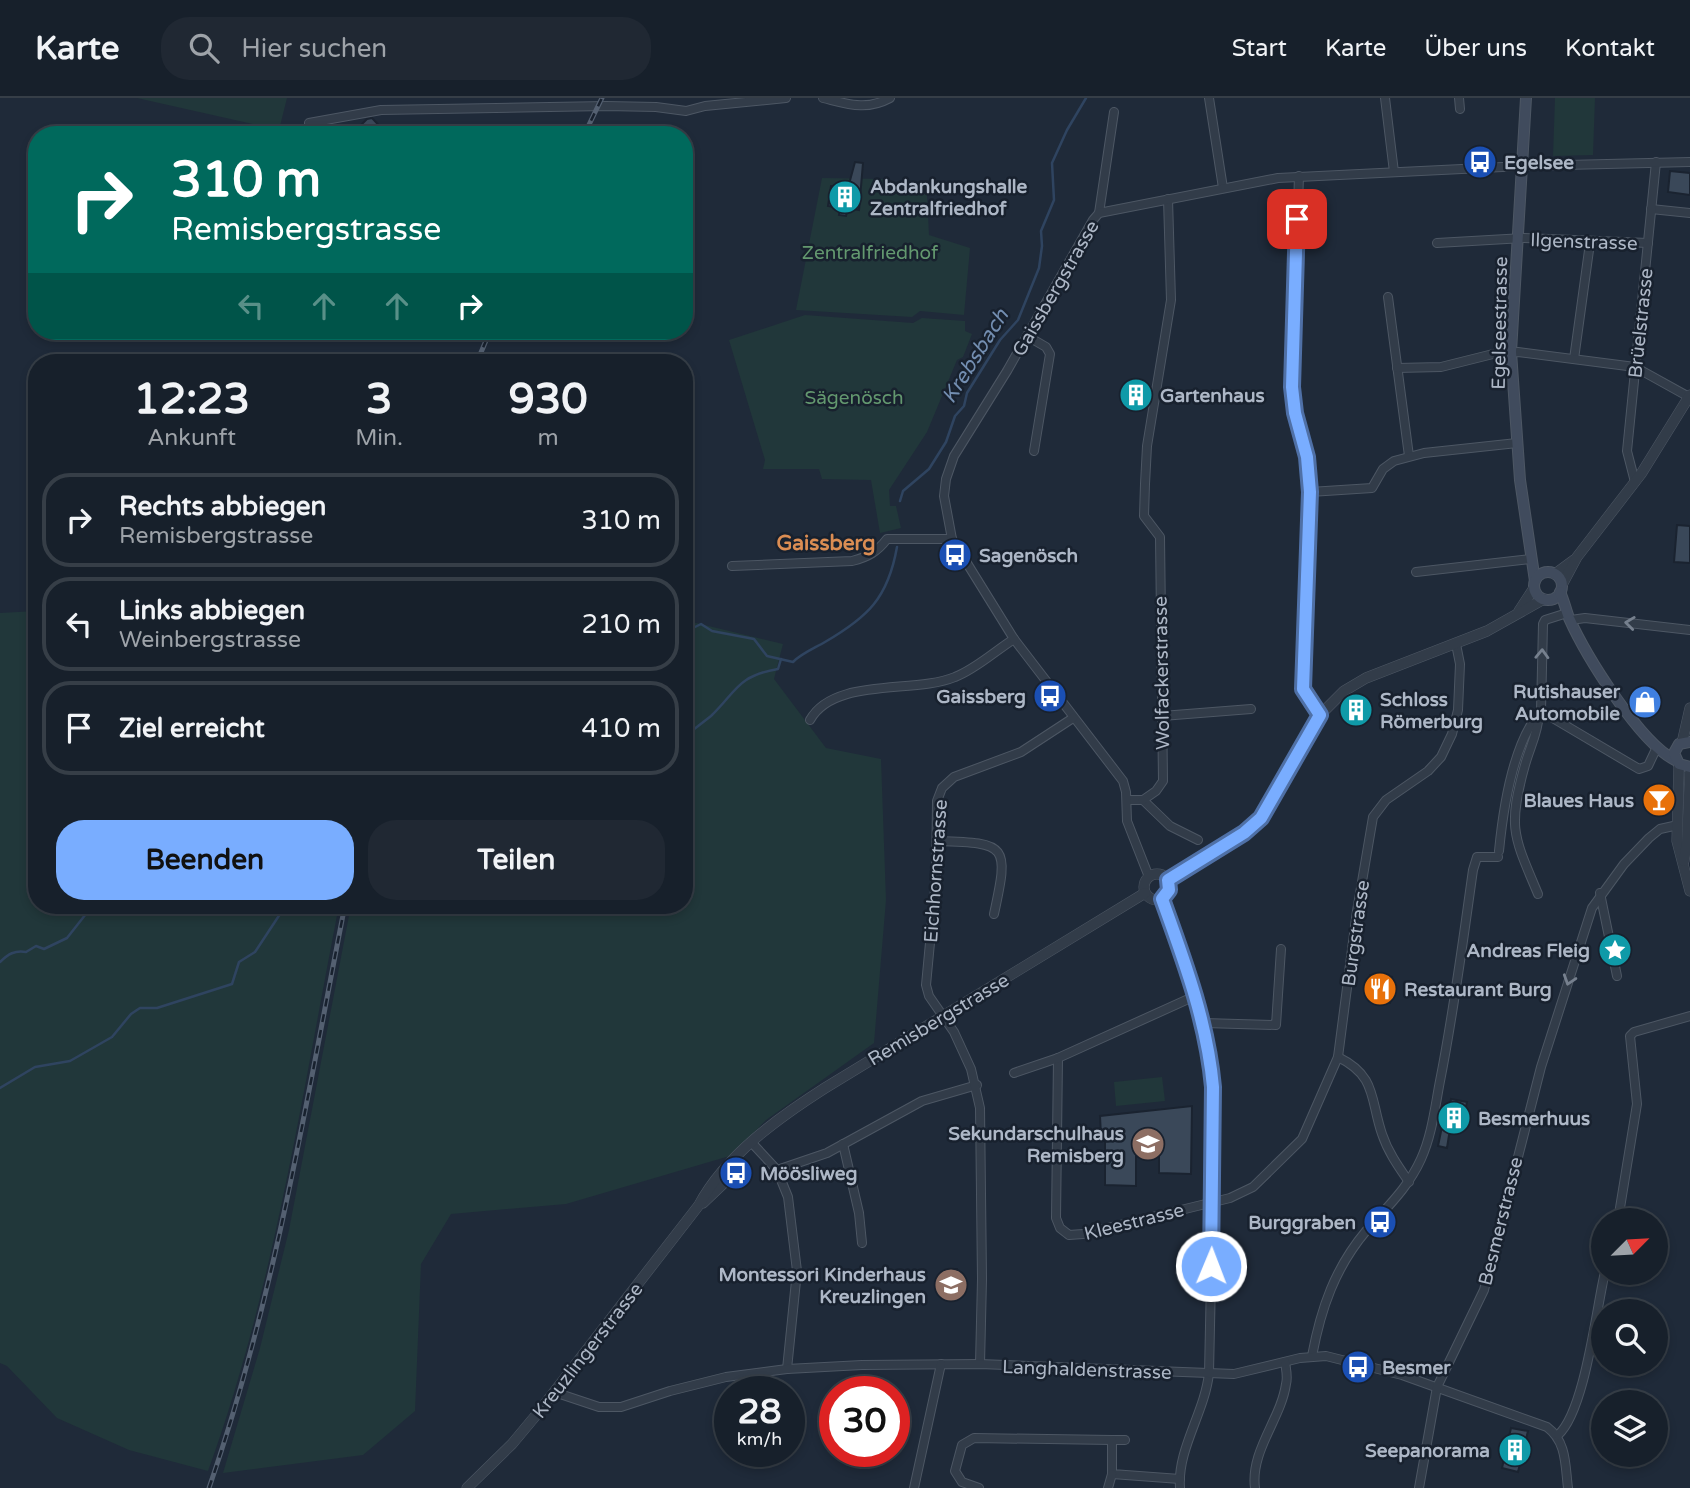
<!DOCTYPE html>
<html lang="de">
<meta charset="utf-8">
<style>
body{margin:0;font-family:"Varela Round",sans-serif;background:#202833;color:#f1f3f6;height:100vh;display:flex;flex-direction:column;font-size:26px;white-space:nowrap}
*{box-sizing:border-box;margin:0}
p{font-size:23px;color:#9ea3a9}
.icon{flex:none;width:38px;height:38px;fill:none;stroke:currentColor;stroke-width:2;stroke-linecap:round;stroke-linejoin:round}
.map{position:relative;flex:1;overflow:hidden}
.sheet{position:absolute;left:28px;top:256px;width:665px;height:560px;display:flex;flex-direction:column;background:#17202b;border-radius:28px;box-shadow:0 4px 10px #0003,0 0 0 2px #363e47}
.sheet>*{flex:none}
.top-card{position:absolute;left:28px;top:28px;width:665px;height:214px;border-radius:28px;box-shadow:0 4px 10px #0003,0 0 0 2px #363e47;background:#00695c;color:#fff;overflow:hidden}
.needle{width:46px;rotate:66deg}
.tools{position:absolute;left:1591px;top:1110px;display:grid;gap:14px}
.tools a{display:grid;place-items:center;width:77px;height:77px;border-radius:50%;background:#17202b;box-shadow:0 4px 10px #0003,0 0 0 2px #363e47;font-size:35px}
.speed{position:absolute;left:714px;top:1278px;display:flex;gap:14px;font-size:35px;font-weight:700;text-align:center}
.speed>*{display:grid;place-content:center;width:91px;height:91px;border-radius:50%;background:#17202b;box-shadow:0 4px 10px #0003,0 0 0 2px #363e47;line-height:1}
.speed small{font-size:18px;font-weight:400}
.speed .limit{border:10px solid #d22;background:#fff;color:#111}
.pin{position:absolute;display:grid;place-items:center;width:60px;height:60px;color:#fff;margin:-30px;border-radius:14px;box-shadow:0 4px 10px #0006}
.me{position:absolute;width:77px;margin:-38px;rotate:1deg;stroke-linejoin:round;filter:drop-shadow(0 0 5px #0008)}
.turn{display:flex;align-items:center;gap:24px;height:147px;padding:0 28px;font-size:32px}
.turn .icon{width:91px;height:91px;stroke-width:2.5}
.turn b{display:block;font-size:49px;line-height:60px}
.lanes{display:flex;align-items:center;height:66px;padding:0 28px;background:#0003;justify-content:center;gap:35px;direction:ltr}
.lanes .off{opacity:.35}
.eta{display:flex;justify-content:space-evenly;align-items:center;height:119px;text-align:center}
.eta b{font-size:42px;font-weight:700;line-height:49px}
.primary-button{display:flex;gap:14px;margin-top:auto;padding:14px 28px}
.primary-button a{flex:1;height:80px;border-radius:28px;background:#79adff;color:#111;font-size:28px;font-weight:700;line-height:80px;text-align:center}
.primary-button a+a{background:#202833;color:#f1f3f6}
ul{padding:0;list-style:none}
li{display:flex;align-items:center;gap:21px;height:94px;margin:0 14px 10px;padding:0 14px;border:4px solid #363e47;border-radius:28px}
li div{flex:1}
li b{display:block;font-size:26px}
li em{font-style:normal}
header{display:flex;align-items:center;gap:42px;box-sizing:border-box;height:98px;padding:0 35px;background:#17202b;border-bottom:2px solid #363e47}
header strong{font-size:33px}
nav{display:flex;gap:38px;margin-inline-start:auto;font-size:24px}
.search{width:490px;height:63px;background:#202833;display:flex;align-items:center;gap:18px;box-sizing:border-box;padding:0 24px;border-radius:28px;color:#9ea3a9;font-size:26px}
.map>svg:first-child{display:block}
.green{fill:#21373a}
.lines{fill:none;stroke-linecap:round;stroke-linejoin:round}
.stream{stroke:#2f4460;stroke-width:2.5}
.building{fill:#3a4859;stroke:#1a2330;stroke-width:2}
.minor-casing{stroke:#4d5764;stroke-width:10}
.tertiary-casing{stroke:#4d5764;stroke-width:11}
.secondary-casing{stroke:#4d5764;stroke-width:12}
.minor{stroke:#323c49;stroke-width:8}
.tertiary{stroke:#323c49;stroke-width:10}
.secondary{stroke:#404b5d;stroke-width:10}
.rail-casing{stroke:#546071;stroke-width:5}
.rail{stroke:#18212e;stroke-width:2.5;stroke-dasharray:8;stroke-linecap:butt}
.oneway{stroke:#76808e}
.route-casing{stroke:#4f70a6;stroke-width:18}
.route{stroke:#79adff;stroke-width:12}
.labels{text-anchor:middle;stroke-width:5;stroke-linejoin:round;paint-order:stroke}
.poi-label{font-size:19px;font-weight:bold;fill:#adb7c6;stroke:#18212e;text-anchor:start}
.street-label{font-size:19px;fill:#adb7c6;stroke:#18212e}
.park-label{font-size:19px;fill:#63986f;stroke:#18212e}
.water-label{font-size:21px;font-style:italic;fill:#738eb1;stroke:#18212e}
.neighbourhood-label{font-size:21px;font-weight:bold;fill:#db8d53;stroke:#18212e}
</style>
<header>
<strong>Karte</strong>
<div class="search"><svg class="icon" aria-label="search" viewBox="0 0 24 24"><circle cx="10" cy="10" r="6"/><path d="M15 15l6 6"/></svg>Hier suchen</div>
<nav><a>Start</a><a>Karte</a><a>Über uns</a><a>Kontakt</a></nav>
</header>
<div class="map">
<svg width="1690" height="1390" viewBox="0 0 1690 1390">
<rect width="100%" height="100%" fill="#1f2a39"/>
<g class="green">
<path d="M137,0H287L279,32Z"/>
<path d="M1555,0H1595L1593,57L1553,58Z"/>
<path d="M822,80L883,81L927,97L929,137L970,150L964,217L920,213L912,219L796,212Z"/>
<path d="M805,217L913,225L922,220L965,223V233L972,236L963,259L957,262L927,334L889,392L890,408H896L901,430L880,435L871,382L822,381L819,371H763L765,362L729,242Z"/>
<path d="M37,513V807H339C302,996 274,1191 208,1373L129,1352L57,1320L7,1268L0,1265V515Z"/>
<path d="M684,522L783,546L774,581L826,650L881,661L886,802L874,945L766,1022L733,1057L566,1106L451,1116L421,1166L415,1313L363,1357L223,1375L260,1250L289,1132L351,807H684Z"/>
<path d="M1162,979L1165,1003L1116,1008L1114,984Z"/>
</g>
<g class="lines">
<g class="stream">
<path d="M900,403L903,393L929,371L946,344L955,318L964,308L967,295L1000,242L1018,222L1039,170L1042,148L1041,133L1054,102L1052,65L1067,32L1086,0"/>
<path d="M684,526L693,530L701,526L712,533L754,541L767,558L793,564C802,555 815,550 825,544C868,519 888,500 897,449"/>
<path d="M684,639C693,632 702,625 711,618C737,593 737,578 778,571L781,561"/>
<path d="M0,864C8,856 15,852 26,854L36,848L44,851L67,840L93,807"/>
<path d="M0,990L35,969L70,963L112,939L131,916L140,910H157L232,886L239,864L255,854L286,807"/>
</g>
</g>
<g class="building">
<path d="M372,20L388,37H364L358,30L367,21Z"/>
<path d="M855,64L863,65L859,112L848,110L846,118L839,117L840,110L828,108L831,88L848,90Z"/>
<path d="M1670,73L1690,75V97L1668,94Z"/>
<path d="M1677,427L1690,428V465L1674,464Z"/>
<path d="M1646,590L1658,609L1644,618L1632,599Z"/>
<path d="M1348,602L1365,603L1363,623L1346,621Z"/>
<path d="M1370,877L1392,879L1390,905L1369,903Z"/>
<path d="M1451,1001L1467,1004L1461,1033L1450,1031L1447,1050L1438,1048L1446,1009H1450Z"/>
<path d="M1192,1008L1191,1076L1159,1075V1050H1136V1088L1105,1087V1038H1101L1100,1018Z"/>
<path d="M948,1171H957V1199H944V1175H948Z"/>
<path d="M1511,1330L1528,1333L1518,1374L1502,1370Z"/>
</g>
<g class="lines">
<defs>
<g id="minor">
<path d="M823,0C848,6 866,13 890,0"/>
<path d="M1209,0L1223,90"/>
<path d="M1385,0L1394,74"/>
<path d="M1459,0L1460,11"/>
<path d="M309,25L381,12L606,8L656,9L686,13L705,8L786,0"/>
<path d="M1299,78L1292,289L1295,315L1307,360L1310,394L1303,591L1320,617"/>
<path d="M1651,111L1690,115"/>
<path d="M1099,115L1114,14"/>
<path d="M1437,145L1524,140L1648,145"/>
<path d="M1388,199L1409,358"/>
<path d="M1027,238L1046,249L1050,256L1034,353"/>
<path d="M1574,261L1590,145"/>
<path d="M1397,270L1441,269L1493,256L1518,254L1635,269L1689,299"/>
<path d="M1635,384L1627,353L1656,64"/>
<path d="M1310,394L1372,390L1383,371L1394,363L1424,355L1517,345"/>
<path d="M732,468L852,463C868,459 877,454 887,441H952"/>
<path d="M1416,474L1530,461"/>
<path d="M1564,516L1545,522L1543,526L1541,613L1639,671L1648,668L1657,649"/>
<path d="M1571,522L1585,520L1690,532"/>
<path d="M1162,618L1251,611"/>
<path d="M810,622C834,579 914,596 955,579C976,571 995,553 1014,541"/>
<path d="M1127,702H1143L1170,728L1198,742"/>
<path d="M1143,702L1156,693L1163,683L1160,439L1144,418L1145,386L1147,348L1171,202L1168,101"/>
<path d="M938,743C1008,745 1009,747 994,816"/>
<path d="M1499,753C1503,712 1512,648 1539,615"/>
<path d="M1149,779L1127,723L1126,694L1123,683L1014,541L952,441L944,398L946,381L954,358L1007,273L1093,122L1099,115L1278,80L1523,68L1690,64"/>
<path d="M1600,795L1617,878"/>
<path d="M1538,796C1514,739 1507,730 1525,667C1530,649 1538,635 1539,616"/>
<path d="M1162,801L1204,925L1211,963L1213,1087L1209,1275C1205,1314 1177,1351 1180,1390"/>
<path d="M1204,925L1276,927L1281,851"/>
<path d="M1338,959C1377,978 1370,1001 1382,1036C1388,1054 1398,1068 1409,1084"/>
<path d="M1058,960L1056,1120L1060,1130L1069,1137L1083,1136L1230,1100L1253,1089L1302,1041L1338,959L1357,813L1373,719L1386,702L1428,673L1441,659L1452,636L1458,612L1460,566L1456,546"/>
<path d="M1014,975L1058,960L1195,898"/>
<path d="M752,1045L777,1072L788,1099L797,1173L787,1271"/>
<path d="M843,1046L859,1115L862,1145"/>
<path d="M777,1072L827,1055L922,1003L977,987"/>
<path d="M1618,1122L1637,1006L1630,938L1634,934L1690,918"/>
<path d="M1312,1258C1321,1210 1335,1170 1366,1133C1387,1109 1408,1090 1421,1061C1432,1037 1435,1009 1440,983C1454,913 1463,842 1473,772L1477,759H1498"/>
<path d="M980,1266L982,1181L980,1010L971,971L954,934L929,898L926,887L936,781L937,703L942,690L954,679L1021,654L1073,620"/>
<path d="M554,1294L599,1309H621L670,1293L726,1279L787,1271L862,1267L980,1266L1234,1276L1300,1260L1326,1258L1402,1277L1547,1329C1567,1344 1565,1367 1568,1390"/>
<path d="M1558,1337C1585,1313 1596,1212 1605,1174"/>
<path d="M1112,1342H1125"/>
<path d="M914,1390L941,1266"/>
<path d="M979,1390L962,1384L955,1373L962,1347L974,1340L1112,1342V1376L1180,1381"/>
<path d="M1108,1390L1112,1376"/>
<path d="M1255,1390C1250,1353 1281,1321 1286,1286C1288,1279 1286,1271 1285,1264"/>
<path d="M1419,1390L1437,1289L1484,1192L1541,969L1592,810L1624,766L1649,740L1660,731L1678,727"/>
</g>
<g id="tertiary">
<path d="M1555,476L1574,462"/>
<path d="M1562,487L1577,459L1641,376L1690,297"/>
<path d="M1519,513L1534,490"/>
<path d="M1682,645L1690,610"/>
<path d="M1679,666L1677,743L1690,793"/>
<path d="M1684,763L1687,744L1690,675"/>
<circle cx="1157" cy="789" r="13"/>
<path d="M1168,782L1244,735L1261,720L1320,617L1344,593L1366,580L1487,533L1544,501"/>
<path d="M703,1105L724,1085L735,1065"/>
<path d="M467,1390L512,1346L537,1316L699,1107C726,1057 778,1020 825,990L1145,795"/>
</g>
<g id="secondary">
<path d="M1526,0L1511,254L1520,382L1535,483"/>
<circle cx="1548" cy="488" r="14"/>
<path d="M1560,494C1564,503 1566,512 1569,520C1586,558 1640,645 1675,662"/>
<path d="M1690,644L1679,646L1674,655L1679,666L1690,669"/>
</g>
</defs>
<use href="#minor" class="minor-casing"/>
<use href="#tertiary" class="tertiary-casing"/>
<use href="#secondary" class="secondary-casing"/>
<use href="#minor" class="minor"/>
<use href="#tertiary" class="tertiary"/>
<use href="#secondary" class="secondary"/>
<defs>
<g id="rail">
<path d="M584,37L602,0"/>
<path d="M477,264L490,233"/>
<path d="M209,1390C275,1199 306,1004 345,807"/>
</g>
</defs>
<use href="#rail" class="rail-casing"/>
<use href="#rail" class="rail"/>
</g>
<defs><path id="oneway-chevron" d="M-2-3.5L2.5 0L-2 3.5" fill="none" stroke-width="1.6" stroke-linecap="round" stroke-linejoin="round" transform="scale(1.75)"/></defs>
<g class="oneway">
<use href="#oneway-chevron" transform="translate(1630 525) rotate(-173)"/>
<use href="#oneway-chevron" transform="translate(1542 556) rotate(-88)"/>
<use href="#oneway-chevron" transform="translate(1569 882) rotate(108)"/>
</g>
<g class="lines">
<defs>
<path id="route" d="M1211,1168L1213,989C1207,923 1184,862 1162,801L1169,792L1168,782L1244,735L1261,720L1320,617L1303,591L1310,394L1307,359L1295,315L1292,289L1297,121"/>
</defs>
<use href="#route" class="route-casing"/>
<use href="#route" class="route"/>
</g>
<defs>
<symbol id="bus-disc" viewBox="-11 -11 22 22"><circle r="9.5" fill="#1a4fb4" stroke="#18212e"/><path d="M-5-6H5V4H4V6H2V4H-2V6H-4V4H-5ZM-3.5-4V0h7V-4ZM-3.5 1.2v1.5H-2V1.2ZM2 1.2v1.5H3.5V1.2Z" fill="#fff"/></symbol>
<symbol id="building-disc" viewBox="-11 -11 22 22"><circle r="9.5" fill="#0f9aa8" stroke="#18212e"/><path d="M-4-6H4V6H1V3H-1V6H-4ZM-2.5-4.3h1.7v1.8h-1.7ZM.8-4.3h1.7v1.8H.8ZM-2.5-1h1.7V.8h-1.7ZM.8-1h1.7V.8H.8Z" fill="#fff"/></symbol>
<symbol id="shop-disc" viewBox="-11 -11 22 22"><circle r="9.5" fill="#3f7fe0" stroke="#18212e"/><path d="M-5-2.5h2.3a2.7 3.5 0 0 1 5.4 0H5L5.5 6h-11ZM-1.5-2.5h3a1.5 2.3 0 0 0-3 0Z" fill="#fff"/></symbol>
<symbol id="bar-disc" viewBox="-11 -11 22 22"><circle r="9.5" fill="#e8710a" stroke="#18212e"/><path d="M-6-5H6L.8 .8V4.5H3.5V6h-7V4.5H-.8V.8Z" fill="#fff"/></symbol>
<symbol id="sight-disc" viewBox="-11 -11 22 22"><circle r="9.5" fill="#0f9aa8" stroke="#18212e"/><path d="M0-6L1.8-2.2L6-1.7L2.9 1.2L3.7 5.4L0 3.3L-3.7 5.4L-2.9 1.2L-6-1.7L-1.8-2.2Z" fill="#fff"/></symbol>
<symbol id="restaurant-disc" viewBox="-11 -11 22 22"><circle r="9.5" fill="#e8710a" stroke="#18212e"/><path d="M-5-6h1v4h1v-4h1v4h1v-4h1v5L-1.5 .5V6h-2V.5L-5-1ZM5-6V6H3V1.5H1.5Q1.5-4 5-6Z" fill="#fff"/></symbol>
<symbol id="school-disc" viewBox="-11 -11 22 22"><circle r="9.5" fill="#8d6e63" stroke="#18212e"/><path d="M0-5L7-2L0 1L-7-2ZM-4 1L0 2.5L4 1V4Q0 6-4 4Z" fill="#fff"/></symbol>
</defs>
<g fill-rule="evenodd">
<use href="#bus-disc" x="1461" y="45" width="38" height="38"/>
<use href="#building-disc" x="826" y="80" width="38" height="38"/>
<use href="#building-disc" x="1117" y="278" width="38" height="38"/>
<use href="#bus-disc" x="936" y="438" width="38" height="38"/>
<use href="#bus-disc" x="1031" y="579" width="38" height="38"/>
<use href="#shop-disc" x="1626" y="585" width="38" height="38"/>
<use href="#building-disc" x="1337" y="593" width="38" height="38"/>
<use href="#bar-disc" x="1640" y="683" width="38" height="38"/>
<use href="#sight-disc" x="1596" y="833" width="38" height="38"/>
<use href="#restaurant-disc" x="1361" y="872" width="38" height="38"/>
<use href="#building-disc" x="1435" y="1001" width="38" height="38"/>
<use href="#school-disc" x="1129" y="1027" width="38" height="38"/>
<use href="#bus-disc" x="717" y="1056" width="38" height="38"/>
<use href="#bus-disc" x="1361" y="1105" width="38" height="38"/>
<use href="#school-disc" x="932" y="1168" width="38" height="38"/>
<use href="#bus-disc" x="1339" y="1250" width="38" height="38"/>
<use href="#building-disc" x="1496" y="1333" width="38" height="38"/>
</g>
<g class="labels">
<g class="poi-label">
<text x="1504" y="71">Egelsee</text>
<text x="870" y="95">Abdankungshalle<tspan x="870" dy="22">Zentralfriedhof</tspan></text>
<text x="1160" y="304">Gartenhaus</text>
<text x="979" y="464">Sagenösch</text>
<text x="1620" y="600" text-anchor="end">Rutishauser<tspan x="1620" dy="22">Automobile</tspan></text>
<text x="1026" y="605" text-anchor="end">Gaissberg</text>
<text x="1380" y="608">Schloss<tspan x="1380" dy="22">Römerburg</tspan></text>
<text x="1634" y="709" text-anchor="end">Blaues Haus</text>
<text x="1590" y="859" text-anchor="end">Andreas Fleig</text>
<text x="1404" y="898">Restaurant Burg</text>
<text x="1478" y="1027">Besmerhuus</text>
<text x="1124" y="1042" text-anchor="end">Sekundarschulhaus<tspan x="1124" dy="22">Remisberg</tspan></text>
<text x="760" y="1082">Möösliweg</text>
<text x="1356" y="1131" text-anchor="end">Burggraben</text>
<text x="926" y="1183" text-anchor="end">Montessori Kinderhaus<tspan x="926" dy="22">Kreuzlingen</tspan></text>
<text x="1382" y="1276">Besmer</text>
<text x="1490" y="1359" text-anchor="end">Seepanorama</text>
</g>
<g class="street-label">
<text transform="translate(1584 143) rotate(2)" y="7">Ilgenstrasse</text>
<text transform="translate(1055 190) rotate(-60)" y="7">Gaissbergstrasse</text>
<text transform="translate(1499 225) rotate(-89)" y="7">Egelseestrasse</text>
<text transform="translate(1640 225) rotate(-84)" y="7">Brüelstrasse</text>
<text transform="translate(1161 575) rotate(-91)" y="7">Wolfackerstrasse</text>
<text transform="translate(935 773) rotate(-86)" y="7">Eichhornstrasse</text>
<text transform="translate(1355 835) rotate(-82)" y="7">Burgstrasse</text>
<text transform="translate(938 921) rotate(-31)" y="7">Remisbergstrasse</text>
<text transform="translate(1134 1123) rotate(-14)" y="7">Kleestrasse</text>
<text transform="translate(1500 1123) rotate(-76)" y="7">Besmerstrasse</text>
<text transform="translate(587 1252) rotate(-52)" y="7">Kreuzlingerstrasse</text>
<text transform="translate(1087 1271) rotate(2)" y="7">Langhaldenstrasse</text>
</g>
<g class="park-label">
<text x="870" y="161">Zentralfriedhof</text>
<text x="854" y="306">Sägenösch</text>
</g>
<g class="water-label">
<text transform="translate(975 258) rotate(-58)" y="7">Krebsbach</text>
</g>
<g class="neighbourhood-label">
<text x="826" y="452">Gaissberg</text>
</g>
</g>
</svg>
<div class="tools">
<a><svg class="needle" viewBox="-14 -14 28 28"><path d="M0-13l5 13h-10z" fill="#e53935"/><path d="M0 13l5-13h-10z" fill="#9ea3a9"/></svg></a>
<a><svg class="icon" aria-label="search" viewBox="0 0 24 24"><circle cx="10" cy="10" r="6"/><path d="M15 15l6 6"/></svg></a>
<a><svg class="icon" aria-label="layers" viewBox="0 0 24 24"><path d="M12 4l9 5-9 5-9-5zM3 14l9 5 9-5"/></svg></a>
</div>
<div class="speed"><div>28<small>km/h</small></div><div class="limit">30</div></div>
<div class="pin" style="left:1297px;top:121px;background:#d93025"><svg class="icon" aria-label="arrive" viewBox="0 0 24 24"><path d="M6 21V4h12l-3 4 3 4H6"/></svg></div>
<svg class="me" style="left:1211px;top:1168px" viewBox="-20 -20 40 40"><circle r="17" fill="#79adff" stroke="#fff" stroke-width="3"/><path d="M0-11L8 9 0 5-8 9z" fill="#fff"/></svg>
<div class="top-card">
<div class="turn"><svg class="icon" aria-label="right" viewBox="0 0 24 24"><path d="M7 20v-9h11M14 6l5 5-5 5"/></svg><div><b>310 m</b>Remisbergstrasse</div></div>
<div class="lanes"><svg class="icon off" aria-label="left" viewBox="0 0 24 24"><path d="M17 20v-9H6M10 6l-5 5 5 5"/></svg><svg class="icon off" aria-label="ahead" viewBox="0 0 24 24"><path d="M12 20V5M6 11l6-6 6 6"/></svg><svg class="icon off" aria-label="ahead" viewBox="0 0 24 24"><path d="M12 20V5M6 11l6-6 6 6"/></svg><svg class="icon" aria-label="right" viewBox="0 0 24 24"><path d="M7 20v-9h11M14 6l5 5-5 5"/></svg></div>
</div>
<section class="sheet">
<div class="eta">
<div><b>12:23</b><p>Ankunft</p></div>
<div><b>3</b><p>Min.</p></div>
<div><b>930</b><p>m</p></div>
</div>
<ul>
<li><svg class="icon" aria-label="right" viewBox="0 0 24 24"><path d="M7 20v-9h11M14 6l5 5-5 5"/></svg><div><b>Rechts abbiegen</b><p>Remisbergstrasse</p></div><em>310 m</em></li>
<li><svg class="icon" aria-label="left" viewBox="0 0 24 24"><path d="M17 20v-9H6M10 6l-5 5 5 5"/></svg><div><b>Links abbiegen</b><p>Weinbergstrasse</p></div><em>210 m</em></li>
<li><svg class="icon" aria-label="arrive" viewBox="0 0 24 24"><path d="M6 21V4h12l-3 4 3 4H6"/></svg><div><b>Ziel erreicht</b></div><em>410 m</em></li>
</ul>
<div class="primary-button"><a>Beenden</a><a>Teilen</a></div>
</section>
</div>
